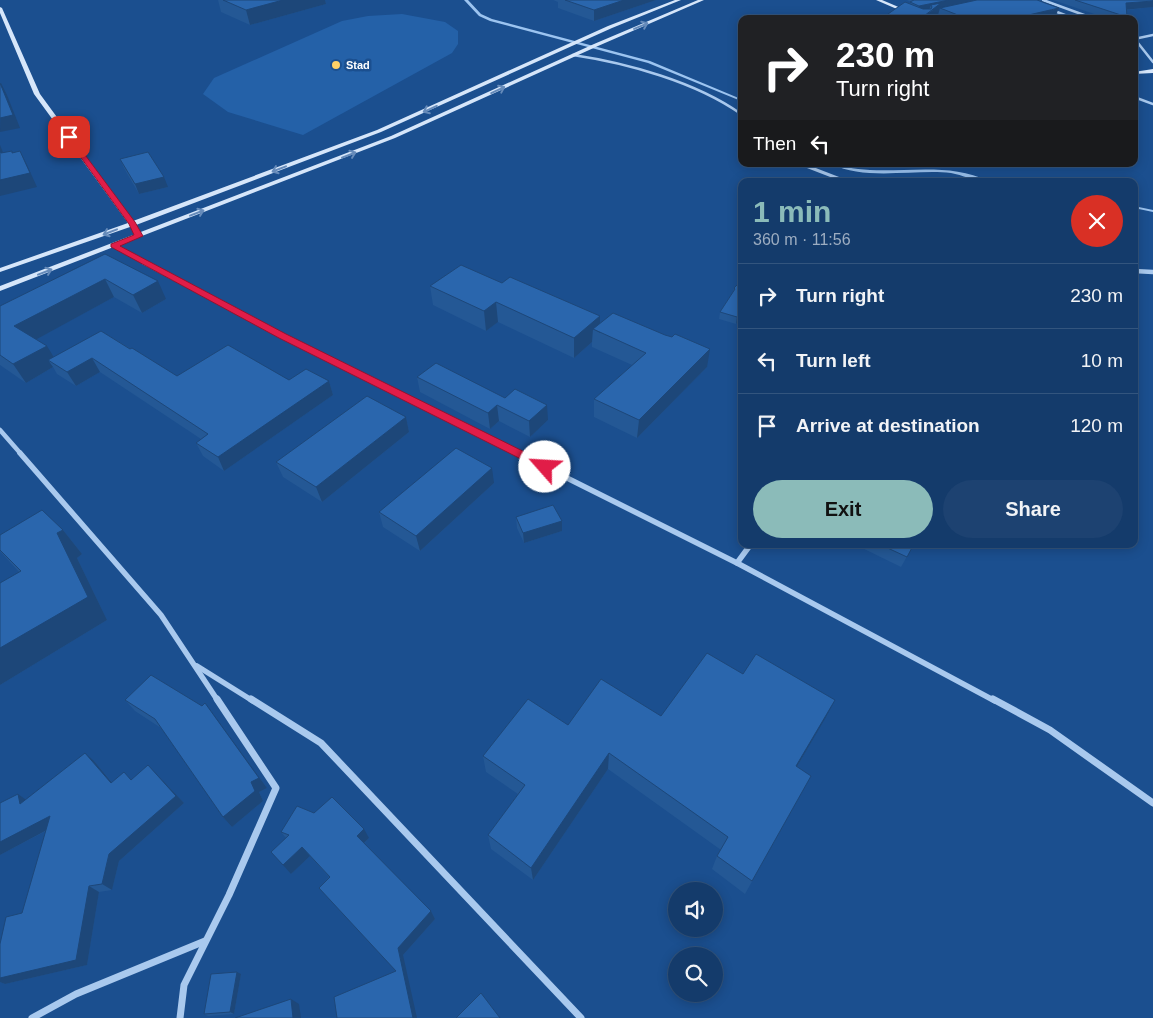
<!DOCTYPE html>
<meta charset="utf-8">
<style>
body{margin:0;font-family:Arial,sans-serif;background:#1d4271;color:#f1f3f6;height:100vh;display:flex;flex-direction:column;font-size:19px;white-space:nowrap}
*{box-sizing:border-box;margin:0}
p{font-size:16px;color:#9dadc1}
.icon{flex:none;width:28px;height:28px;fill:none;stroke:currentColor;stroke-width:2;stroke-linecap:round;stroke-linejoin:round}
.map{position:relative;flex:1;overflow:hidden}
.side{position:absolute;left:738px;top:178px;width:400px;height:370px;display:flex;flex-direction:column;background:#143b6b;border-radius:10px;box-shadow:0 2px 12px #0003,0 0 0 1px #33557e}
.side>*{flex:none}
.banner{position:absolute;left:738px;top:15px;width:400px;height:152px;border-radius:10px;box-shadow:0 2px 12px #0003,0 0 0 1px #33557e;background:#202124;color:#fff;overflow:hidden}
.fabs{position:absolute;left:668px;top:882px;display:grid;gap:10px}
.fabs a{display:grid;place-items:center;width:55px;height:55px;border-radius:50%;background:#143b6b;box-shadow:0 2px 12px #0003,0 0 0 1px #33557e;font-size:25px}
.pin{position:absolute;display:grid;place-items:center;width:42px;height:42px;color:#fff;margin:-21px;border-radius:10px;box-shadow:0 2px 8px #0006}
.me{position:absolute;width:55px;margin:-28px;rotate:296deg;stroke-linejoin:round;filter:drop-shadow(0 0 4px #0008)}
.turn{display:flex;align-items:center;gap:18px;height:105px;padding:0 15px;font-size:22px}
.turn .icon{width:65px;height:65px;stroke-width:2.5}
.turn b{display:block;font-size:35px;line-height:42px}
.then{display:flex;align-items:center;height:48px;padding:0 15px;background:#0003;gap:10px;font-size:19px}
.round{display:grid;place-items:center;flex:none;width:52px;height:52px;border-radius:26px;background:#1d4271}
.head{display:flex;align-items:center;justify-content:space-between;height:85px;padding:0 15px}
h1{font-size:30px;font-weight:800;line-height:38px;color:#8bbbb9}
.button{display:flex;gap:10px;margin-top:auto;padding:10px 15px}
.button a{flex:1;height:58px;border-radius:30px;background:#8bbbb9;color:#111;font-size:20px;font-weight:800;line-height:58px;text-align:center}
.button a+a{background:#1d4271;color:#f1f3f6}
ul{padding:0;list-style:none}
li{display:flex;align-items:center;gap:15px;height:65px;padding:0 15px;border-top:1px solid #33557e}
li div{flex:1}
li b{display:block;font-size:19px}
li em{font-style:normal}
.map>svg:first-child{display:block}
.green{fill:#2461a8}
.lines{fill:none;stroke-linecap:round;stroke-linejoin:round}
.stream{fill:#9cc4f0;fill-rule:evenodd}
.street-far4{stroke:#a9c9ee;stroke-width:2.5}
.street-far3{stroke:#a9c9ee;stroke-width:3}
.street-far2{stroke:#a9c9ee;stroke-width:4.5}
.street-far1{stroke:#a9c9ee;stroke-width:5.5}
.street{stroke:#a9c9ee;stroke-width:7}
.secondary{fill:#d6e6fa;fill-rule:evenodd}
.wall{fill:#245895}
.shaded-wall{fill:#1d4779}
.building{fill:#2a66ad;stroke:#1d4779}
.oneway{stroke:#668bba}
.route{fill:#e11d48;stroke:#92132f}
.poi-dot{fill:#ffd166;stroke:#1b4f8f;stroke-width:2}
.labels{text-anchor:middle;stroke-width:5;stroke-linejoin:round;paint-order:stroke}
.far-poi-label{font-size:11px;font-weight:bold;fill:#fff;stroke:#1b4f8f;text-anchor:start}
</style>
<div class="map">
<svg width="1153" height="1018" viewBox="0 0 1153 1018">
<rect width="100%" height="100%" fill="#1b4f8f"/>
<path class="green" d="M402,14L445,22L458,31V44L452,53L303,135L228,112L203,94L214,78L342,21L368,16Z"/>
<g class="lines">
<g class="stream">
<path d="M464,0H468L481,14L492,19L650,61L741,99V101L648,63L490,21L479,16Z"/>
<path d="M832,164C837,164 841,165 847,167C854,169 862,169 870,170C908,172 952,163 988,181C976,182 963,175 951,173C915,169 864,181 832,164Z"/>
<path d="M1134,206L1153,210V212L1134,208Z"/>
</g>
<g class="street-far4">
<path d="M1043,0L1095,19"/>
<path d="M1052,10L1075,19"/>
<path d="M1134,38L1153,62"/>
<path d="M1134,39L1153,35"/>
<path d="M573,55C627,63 696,82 741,114"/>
<path d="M1134,97L1153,104"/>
</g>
<g class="street-far3">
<path d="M801,164L845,181"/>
<path d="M113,246L146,263"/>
</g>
<g class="street-far2">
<path d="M143,262L283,336L520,454"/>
<path d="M1134,271L1153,272"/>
<path d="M0,430L21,454"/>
</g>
<g class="street-far1">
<path d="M20,453L161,615L218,701"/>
<path d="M517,453L737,563L995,701"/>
<path d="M737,563L751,544"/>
<path d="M197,666L253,701"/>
</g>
<g class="street">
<path d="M251,699L321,743L581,1018"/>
<path d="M993,699L1050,730L1153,803"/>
<path d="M32,1018L76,994L205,941"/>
<path d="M180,1018L184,985L229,895L276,788L217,699"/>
</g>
<g class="secondary">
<path d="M675,0H681L612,28L381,132L136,225L139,230L138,231H134L130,227L0,272V268L128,223L34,94L0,13V7L2,8L40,94L133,221L377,130L608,26Z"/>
<path d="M698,0H704L598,46L395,138L0,291V286L391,136L594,44Z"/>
<path d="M876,0H882L927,19H920Z"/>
<path d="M1153,69V73L1134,74V72Z"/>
</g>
</g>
<g class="wall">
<path d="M218,0H325L326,4L250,25L221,12Z"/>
<path d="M553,0H656L594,21L558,8V2Z"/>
<path d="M907,0H1042V2L1056,15L1040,19H949L938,15L940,8L938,15L932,19H881L910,4L911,2Z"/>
<path d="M1053,0H1153V7L1127,10V17L1126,19H1109Z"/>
<path d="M120,159L168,187L139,194L124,168Z"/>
<path d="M105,254L166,299L142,313L114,297L36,339L54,357L101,331L177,376L329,381L333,395L224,471L203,456L196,443L201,439L100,372L76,386L57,374L53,367L26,383L0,365V306Z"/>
<path d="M741,281V316L736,324L719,319L720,312L733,292L734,288Z"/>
<path d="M502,283L600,323L707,367L637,438L594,417V399L632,365L592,347V342L574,358L498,322L486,331L433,305L430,286Z"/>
<path d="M417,377L505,398L548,420L530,437L499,421L490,429L420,392Z"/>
<path d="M406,417L409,432L322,502L283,477L276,462Z"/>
<path d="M494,483L420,551L383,527L379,512Z"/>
<path d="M516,517L562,521V531L524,543L517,528Z"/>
<path d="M63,530L82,554L77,558L107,620L0,685V583L19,572L0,551V535Z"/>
<path d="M857,544H914L901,567L856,545Z"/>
<path d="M743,674L835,700L797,767L811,776L745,894L712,869L717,856L721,850L608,769L533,880L491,849L488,835L518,794L486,772L483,756L568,725L661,716Z"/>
<path d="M125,700L202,706L205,703L267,788L259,792L263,801L232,827L223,817L161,728L135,711Z"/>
<path d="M94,761L112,782L124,772L131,780L148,765L184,803L119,861L112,890L99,892L87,965L5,984L0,982V944L22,913L46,831L0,855V803L25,800Z"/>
<path d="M281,832L369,838L364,844L431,911L435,919L403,955L396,971L319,888L329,877L310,856L291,874L286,838Z"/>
<path d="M241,974L234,1014L208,1016L204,1014Z"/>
</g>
<g class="shaded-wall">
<path d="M283,0H325L326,4L250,25L246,10Z"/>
<path d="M624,0H656L594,21V10Z"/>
<path d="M949,0H979L940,8L938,15L932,19H920L933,10H931L932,7L931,5L929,10L917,13L919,6Z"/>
<path d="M1153,1V7L1123,10L1126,3Z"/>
<path d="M1059,8L1056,15L1040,19H1023L1024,16Z"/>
<path d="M1,83L7,95L20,128L0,132Z"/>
<path d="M0,145L9,167L0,151Z"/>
<path d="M20,151L27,165L37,187L0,196V180Z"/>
<path d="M164,177L168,187L139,194L135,184Z"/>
<path d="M105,279L114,297L26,345L14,326Z"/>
<path d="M158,281L166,299L142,313L133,295Z"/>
<path d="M496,302L498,322L486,331L484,311Z"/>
<path d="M741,311V316L736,324L737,317Z"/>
<path d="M600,316V333L593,329L592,342L574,358V338Z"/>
<path d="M47,346L58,364L48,360L53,367L26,383L13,364Z"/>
<path d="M710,349L707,367L637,438L639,420Z"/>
<path d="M92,358L100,372L76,386L67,372Z"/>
<path d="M329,381L333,395L224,471L218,457Z"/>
<path d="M497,405L499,421L490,429L488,413Z"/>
<path d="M547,405L548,420L530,437L529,421Z"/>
<path d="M406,417L409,432L322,502L316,487Z"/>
<path d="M492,468L494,483L420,551L416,536Z"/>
<path d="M562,521V531L524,543L523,533Z"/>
<path d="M63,530L82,554L77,558L107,620L0,685V648L57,533Z"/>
<path d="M835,700L826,717L788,782L796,766Z"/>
<path d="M205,703L267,788L259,792L263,801L232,827L223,817L251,782Z"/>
<path d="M85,753L94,761L119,791L111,783Z"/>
<path d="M609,753L608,769L533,880L531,868Z"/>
<path d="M148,765L184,803L119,861L112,890L102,884L109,854Z"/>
<path d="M18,794L29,802L20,804Z"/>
<path d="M50,816L60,823L0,855V842Z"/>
<path d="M364,829L369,838L362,845L357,836Z"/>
<path d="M302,847L310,856L291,874L283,865Z"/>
<path d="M89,886L99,892L87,965L5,984L0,982V978Z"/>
<path d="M431,911L435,919L403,955L417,1018H413L398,948Z"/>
<path d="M237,972L241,974L234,1014L230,1012Z"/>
<path d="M291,999L299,1004L301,1018H293Z"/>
</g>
<g class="building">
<path d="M223,0H283L246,10Z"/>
<path d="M565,0H624L594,10Z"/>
<path d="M914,0H949L919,6L910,2Z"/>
<path d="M977,0H1037L1059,8L1024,16L1030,19H968L940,8Z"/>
<path d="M1075,0H1153V1L1126,3L1127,17Z"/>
<path d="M905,2L923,9H931L932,7L931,5L941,3L920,19H881Z"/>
<path d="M0,83L13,115L0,118Z"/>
<path d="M0,151L1,153L12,151V153L20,151L30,173L0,180Z"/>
<path d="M148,152L164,177L135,184L120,159Z"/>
<path d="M105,254L158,281L133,295L105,279L14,326L47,346L13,364L0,355V306Z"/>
<path d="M461,265L502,283L510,277L600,316L574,338L496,302L484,311L430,286Z"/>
<path d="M741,281V311L737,317L720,312L735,289L734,288Z"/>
<path d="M613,313L665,335L672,337L675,334L710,349L639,420L594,399L646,353L593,329Z"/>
<path d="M101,331L130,349L132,348L177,376L228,345L289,380L306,369L329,381L218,457L196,443L208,434L92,358L67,372L48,360Z"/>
<path d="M436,363L505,398L515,389L547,405L529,421L497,405L488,413L417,377Z"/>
<path d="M367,396L406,417L316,487L276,462Z"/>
<path d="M456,448L492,468L416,536L379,512Z"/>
<path d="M553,505L562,521L523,533L516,517Z"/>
<path d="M42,510L63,530L57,533L88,597L0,648V583L21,571L0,550V535Z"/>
<path d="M879,544H914L907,557Z"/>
<path d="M707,653L743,674L756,654L835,700L796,766L811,776L752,881L717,856L728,837L609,753L531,868L488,835L525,785L483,756L528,699L568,725L601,679L661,716Z"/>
<path d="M151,675L202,706L205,703L259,778L251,782L255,791L223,817L155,719L125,700Z"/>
<path d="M85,753L111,783L124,772L131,780L148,765L176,796L109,854L102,884L89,886L76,960L0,978V944L6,917L22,913L50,816L0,842V803L18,794L20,804Z"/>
<path d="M332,797L364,829L357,836L431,911L398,948L413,1018H337L334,997L396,971L319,888L330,877L302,847L283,865L271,852L289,835L281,832L297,806L314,813Z"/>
<path d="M237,972L230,1012L204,1014L211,974Z"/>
<path d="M481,993L500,1018H456Z"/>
<path d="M291,999L293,1018H235Z"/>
</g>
<defs><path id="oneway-shaft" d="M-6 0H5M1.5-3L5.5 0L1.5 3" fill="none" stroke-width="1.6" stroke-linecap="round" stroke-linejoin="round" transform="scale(1.25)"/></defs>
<g class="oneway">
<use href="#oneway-shaft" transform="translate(641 26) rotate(-23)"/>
<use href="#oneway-shaft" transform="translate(498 90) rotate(-25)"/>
<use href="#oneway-shaft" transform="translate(430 109) rotate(156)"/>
<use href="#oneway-shaft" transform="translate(349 155) rotate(-21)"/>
<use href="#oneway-shaft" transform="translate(279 169) rotate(159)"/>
<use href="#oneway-shaft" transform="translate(197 213) rotate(-21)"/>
<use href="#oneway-shaft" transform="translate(110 232) rotate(159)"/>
<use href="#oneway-shaft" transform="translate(45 272) rotate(-21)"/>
</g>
<path class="route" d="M69,135L71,136L135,222L143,236L120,246L286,334L549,464L550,467L549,469H541L279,338L111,247V244L134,235L129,224L66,137Z"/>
<circle class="poi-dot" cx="336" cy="65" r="5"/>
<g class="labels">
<g class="far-poi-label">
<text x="346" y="69">Stad</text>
</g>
</g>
</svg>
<div class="fabs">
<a><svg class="icon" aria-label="sound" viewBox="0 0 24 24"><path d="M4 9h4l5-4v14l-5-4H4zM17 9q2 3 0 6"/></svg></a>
<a><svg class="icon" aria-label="search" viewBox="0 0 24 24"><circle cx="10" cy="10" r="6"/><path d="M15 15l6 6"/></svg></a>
</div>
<div class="pin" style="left:69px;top:137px;background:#d93025"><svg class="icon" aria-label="arrive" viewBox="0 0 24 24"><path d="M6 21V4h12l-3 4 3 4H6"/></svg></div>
<svg class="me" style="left:545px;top:467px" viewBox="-20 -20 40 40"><circle r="19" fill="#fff"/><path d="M0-13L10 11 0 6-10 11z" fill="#e11d48"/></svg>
<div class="banner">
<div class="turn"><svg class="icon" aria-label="right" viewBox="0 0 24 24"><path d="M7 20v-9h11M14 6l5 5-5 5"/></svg><div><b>230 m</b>Turn right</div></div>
<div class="then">Then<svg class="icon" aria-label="left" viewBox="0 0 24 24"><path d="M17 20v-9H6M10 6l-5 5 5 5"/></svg></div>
</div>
<section class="side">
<div class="head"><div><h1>1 min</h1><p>360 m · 11:56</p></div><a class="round" style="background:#d93025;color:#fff"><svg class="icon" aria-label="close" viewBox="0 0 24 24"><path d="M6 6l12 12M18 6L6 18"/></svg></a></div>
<ul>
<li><svg class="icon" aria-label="right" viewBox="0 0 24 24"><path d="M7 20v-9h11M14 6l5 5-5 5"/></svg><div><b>Turn right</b></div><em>230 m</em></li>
<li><svg class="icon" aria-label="left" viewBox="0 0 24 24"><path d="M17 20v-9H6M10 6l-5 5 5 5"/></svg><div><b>Turn left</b></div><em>10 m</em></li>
<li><svg class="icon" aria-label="arrive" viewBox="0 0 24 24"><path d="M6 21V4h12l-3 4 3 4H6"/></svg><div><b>Arrive at destination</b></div><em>120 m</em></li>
</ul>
<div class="button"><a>Exit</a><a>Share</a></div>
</section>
</div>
